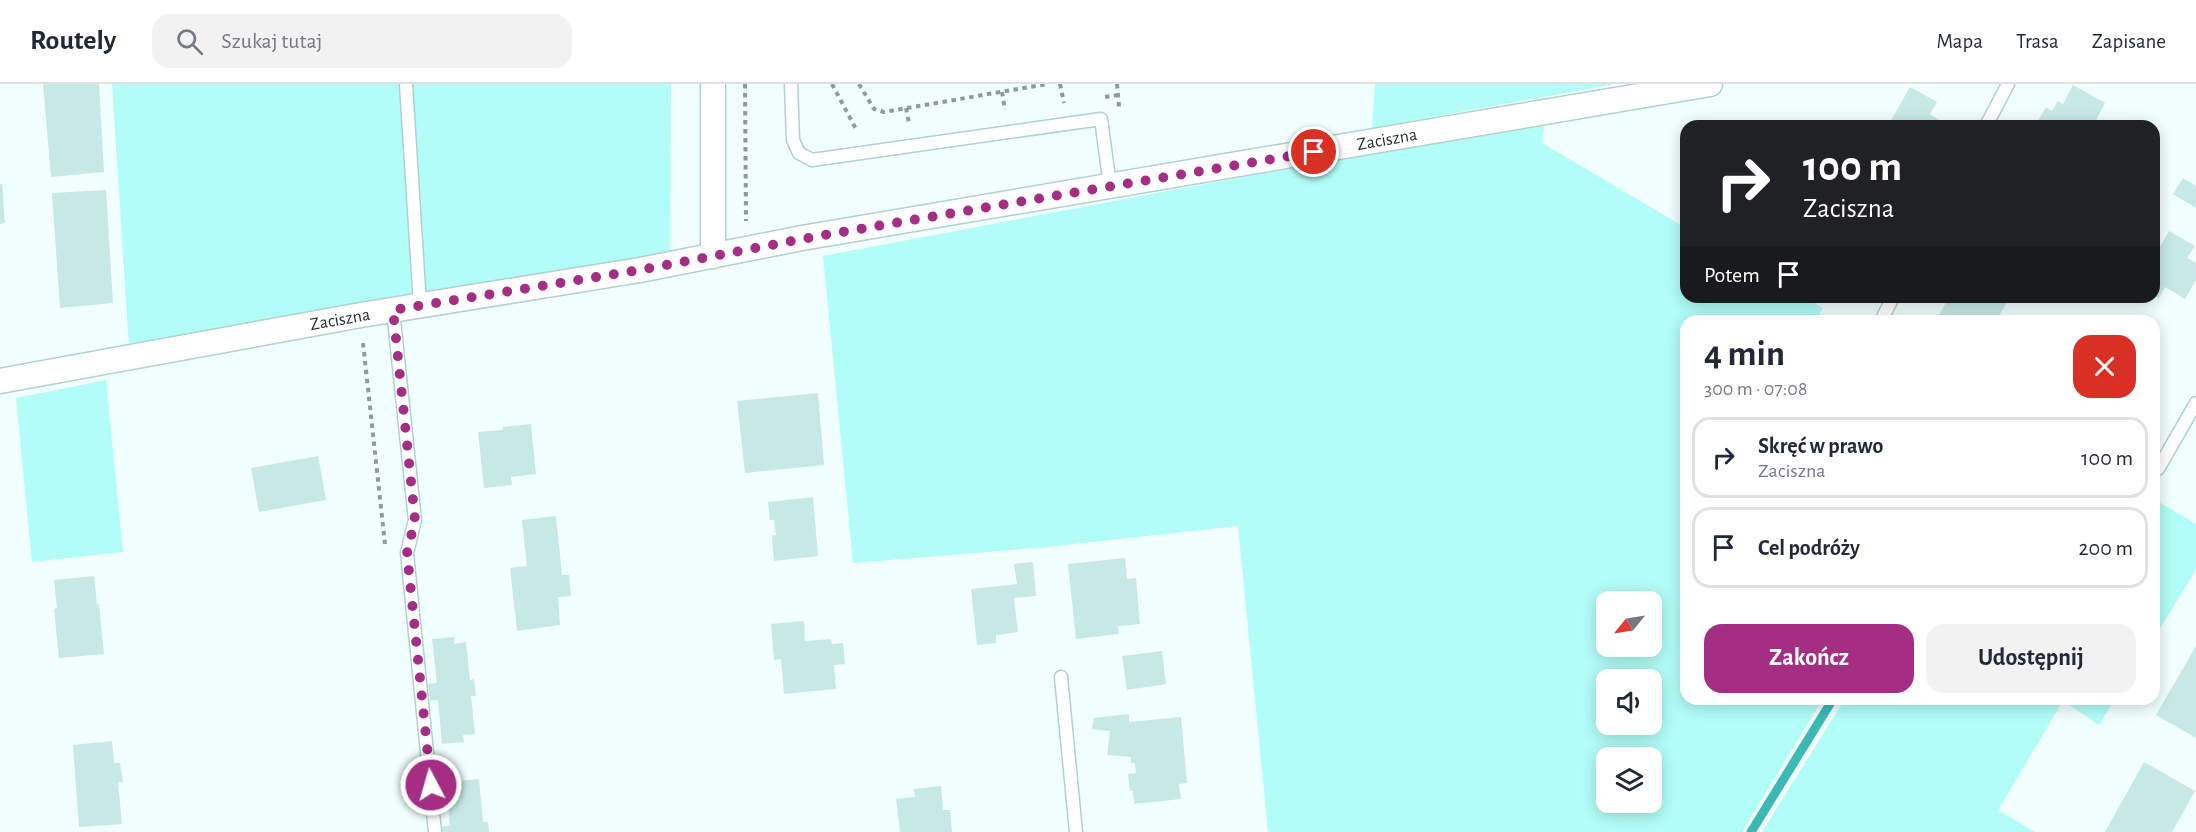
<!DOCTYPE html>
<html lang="pl">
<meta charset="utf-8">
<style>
body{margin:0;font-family:"Alegreya Sans",sans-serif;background:#f2f2f3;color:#1f2937;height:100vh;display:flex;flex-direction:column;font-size:22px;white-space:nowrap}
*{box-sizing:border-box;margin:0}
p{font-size:20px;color:#747a83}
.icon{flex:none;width:33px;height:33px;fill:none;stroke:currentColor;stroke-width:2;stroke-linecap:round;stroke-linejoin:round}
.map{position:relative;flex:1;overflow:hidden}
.side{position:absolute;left:1680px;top:231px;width:480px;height:390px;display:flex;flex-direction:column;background:#fff;border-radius:18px;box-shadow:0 3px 15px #0003}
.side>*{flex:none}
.banner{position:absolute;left:1680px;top:36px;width:480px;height:183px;border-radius:18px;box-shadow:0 3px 15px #0003;background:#202124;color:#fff;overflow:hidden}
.needle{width:39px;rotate:240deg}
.fabs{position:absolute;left:1596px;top:507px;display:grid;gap:12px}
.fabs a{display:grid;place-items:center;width:66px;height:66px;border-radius:12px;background:#fff;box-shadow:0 3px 15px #0003;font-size:30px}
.pin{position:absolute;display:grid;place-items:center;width:51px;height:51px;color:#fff;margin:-26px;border:3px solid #fff;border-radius:50%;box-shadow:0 2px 6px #0007}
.me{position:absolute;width:66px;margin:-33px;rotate:354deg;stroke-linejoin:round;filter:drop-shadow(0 0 4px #0008)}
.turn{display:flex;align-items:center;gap:21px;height:126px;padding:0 24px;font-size:27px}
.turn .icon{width:78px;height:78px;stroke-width:2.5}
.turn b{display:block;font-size:42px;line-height:51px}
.then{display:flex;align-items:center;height:57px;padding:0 24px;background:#0003;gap:12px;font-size:22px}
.round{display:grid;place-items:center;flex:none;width:63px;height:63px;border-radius:18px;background:#f2f2f3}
.overview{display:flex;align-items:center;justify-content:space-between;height:102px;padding:0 24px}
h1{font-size:36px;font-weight:600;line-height:45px}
.action{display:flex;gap:12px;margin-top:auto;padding:12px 24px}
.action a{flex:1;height:69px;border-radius:18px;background:#a52e85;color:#fff;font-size:24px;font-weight:600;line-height:69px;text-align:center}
.action a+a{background:#f2f2f3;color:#1f2937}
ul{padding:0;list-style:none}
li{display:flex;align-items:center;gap:18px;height:81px;margin:0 12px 9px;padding:0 12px;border:3px solid #e0e1e3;border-radius:18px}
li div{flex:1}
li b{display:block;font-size:22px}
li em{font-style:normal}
header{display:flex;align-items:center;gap:36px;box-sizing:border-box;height:84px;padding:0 30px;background:#fff;border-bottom:2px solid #e0e1e3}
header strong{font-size:28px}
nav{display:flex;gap:33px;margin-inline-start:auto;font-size:21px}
.search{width:420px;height:54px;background:#f2f2f3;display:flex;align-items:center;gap:15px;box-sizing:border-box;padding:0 21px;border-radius:18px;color:#747a83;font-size:22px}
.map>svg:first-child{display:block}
.green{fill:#b2fdf8;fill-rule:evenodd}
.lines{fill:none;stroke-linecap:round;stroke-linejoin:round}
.stream{stroke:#3cb9b4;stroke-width:9}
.building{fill:#c7e9e6}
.service-casing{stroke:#b0d2cf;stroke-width:15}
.minor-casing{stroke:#b0d2cf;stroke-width:27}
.path{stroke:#8d9b9a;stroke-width:4;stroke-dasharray:4.5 4.5;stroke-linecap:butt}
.service{stroke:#fff;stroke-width:12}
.minor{stroke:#fff;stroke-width:24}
.route{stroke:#a52e85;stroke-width:10;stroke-dasharray:0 18}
.labels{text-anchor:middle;stroke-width:6;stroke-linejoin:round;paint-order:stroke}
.street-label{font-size:18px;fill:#243131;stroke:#fff}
</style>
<header>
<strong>Routely</strong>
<div class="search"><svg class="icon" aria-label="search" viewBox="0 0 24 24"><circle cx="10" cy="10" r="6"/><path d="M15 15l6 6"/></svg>Szukaj tutaj</div>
<nav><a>Mapa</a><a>Trasa</a><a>Zapisane</a></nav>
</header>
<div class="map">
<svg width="2196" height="748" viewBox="0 0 2196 748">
<rect width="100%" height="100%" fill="#f1fffe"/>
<g class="green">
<path d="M112,0H671L670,170L129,263Z"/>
<path d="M1375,0H1615L1372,44Z"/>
<path d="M1544,40L1542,59L1686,144V213H1804L1823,224L1815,237H1686V615H1823L1742,748H1268L1238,442L1047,463L853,479L823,172L1205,100L1513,44ZM1606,518H1652V562H1606ZM1606,596H1652V640H1606ZM1606,674H1652V718H1606Z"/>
<path d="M106,296L123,468L32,478L16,314Z"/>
<path d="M2154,415L2196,440V486L2154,554Z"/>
<path d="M1845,615H2115L2099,641L2063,617L1998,726L2035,748H1762Z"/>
</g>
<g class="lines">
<path class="stream" d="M1751,748L1833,615"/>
</g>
<g class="building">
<path d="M43,0H99L104,88L51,93Z"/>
<path d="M2073,1L2105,19L2095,38L2101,42H2035L2046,23L2052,27L2058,17L2063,20Z"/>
<path d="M1910,3L1937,18L1930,30L1945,40L1944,42H1888Z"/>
<path d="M2183,94L2196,102V124L2173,110Z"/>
<path d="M0,100H2L5,139L0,140Z"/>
<path d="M106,106L113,219L60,224L52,109Z"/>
<path d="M2169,147L2195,162L2187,174L2196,179V196L2185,215L2165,203L2159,214L2154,212V173Z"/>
<path d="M1945,213H2010L1996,237H1986L1981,234L1980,237H1944L1938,233L1948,215Z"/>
<path d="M818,309L824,381L745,389L737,317Z"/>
<path d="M531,340L536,390L511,393L512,401L484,404L478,348L503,346V343Z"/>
<path d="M318,372L326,416L259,428L251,384Z"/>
<path d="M813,413L818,472L774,477L772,452L776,451L774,436H770L768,418Z"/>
<path d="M556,432L562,491H569L571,512L558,513L560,541L517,547L510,484L527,482L522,436Z"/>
<path d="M1125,474L1127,495L1136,494L1140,540L1118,542L1119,550L1076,555L1068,480Z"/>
<path d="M1033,478L1036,512L1014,514L1018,548L996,551V559L977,561L971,505L1017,500L1014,480Z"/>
<path d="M94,492L97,521L99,520L104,570L59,574L54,525L57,524L54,496Z"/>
<path d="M804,537L805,557L831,555L832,560L843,559L845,580L834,581L836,605L784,610L781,575L774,576L771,540Z"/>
<path d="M454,553V560L466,558L470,596L474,595L476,612H471L475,650L463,651L464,658L442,660L438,616H430L428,600L437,599L432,555Z"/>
<path d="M2196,562V654L2156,631Z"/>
<path d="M1162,567L1166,600L1127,606L1122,572Z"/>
<path d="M1129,630V638L1181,633L1187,699L1179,700L1181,715L1134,720L1133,707H1130L1128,690L1136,689L1135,679H1131V673L1107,671L1110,647L1092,645L1094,634Z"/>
<path d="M112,657L114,679H120L123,698H118L122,740L79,743L73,661Z"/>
<path d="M2144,678L2195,707L2172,748H2105Z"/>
<path d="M479,695L483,738H488L489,748H442V743L450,741L446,698Z"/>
<path d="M941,702L943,726H950L952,748H900L896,715L915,713L914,705Z"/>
</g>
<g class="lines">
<defs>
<g id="service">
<path d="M406,0L420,221"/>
<path d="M791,0L793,56L799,69L812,76L1101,35L1110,102"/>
<path d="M1986,42L2008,0"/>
<path d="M393,226L414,427L415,436L407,469L435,748"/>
<path d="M1883,233L1893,213"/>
<path d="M2158,385L2196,319"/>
<path d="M1061,593L1076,748"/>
</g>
<g id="minor">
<path d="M713,172V0"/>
<path d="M0,297L361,231L640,186L802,154L1710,0"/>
</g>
</defs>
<use href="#service" class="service-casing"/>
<use href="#minor" class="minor-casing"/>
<g class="path">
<path d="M745,0L746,137"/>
<path d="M832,0L857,47"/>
<path d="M859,0L874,25L884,28L1047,0"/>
<path d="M1060,0L1064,19"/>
<path d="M1117,0L1119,23"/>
<path d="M1002,8L1005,26"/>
<path d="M1105,13L1118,11"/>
<path d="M906,24L909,39"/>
<path d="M363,259L385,460"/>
</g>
<use href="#service" class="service"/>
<use href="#minor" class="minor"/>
</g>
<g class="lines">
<path class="route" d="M431,701L407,469L415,436L414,426L393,226L640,186L824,151L1314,68"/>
</g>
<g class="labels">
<g class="street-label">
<text transform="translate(1387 55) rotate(-10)" y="6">Zaciszna</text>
<text transform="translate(340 235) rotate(-10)" y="6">Zaciszna</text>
</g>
</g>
</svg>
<div class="fabs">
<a><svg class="needle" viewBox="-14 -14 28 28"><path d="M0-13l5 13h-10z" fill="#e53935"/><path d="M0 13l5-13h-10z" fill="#747a83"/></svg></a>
<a><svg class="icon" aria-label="sound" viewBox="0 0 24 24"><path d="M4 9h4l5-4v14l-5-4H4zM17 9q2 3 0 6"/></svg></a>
<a><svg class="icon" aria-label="layers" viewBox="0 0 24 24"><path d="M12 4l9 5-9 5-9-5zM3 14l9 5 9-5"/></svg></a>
</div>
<div class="pin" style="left:1314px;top:68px;background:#d93025"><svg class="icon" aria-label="arrive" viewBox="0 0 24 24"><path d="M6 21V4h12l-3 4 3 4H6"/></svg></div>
<svg class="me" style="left:431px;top:701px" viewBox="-20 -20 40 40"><circle r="17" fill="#a52e85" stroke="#fff" stroke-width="3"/><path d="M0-11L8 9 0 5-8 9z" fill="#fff"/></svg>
<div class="banner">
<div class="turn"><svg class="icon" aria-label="right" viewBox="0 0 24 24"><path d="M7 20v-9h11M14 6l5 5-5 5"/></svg><div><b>100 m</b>Zaciszna</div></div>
<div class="then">Potem<svg class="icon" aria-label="arrive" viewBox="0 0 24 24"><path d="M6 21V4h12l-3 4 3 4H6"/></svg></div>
</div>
<section class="side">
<div class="overview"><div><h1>4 min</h1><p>300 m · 07:08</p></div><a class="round" style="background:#d93025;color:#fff"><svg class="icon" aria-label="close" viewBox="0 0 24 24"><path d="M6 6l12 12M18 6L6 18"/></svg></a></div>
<ul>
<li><svg class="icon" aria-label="right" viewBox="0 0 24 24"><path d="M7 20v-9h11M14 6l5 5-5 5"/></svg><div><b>Skręć w prawo</b><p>Zaciszna</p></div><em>100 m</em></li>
<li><svg class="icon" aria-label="arrive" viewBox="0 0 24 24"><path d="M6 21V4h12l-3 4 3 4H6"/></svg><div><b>Cel podróży</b></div><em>200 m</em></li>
</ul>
<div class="action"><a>Zakończ</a><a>Udostępnij</a></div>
</section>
</div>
